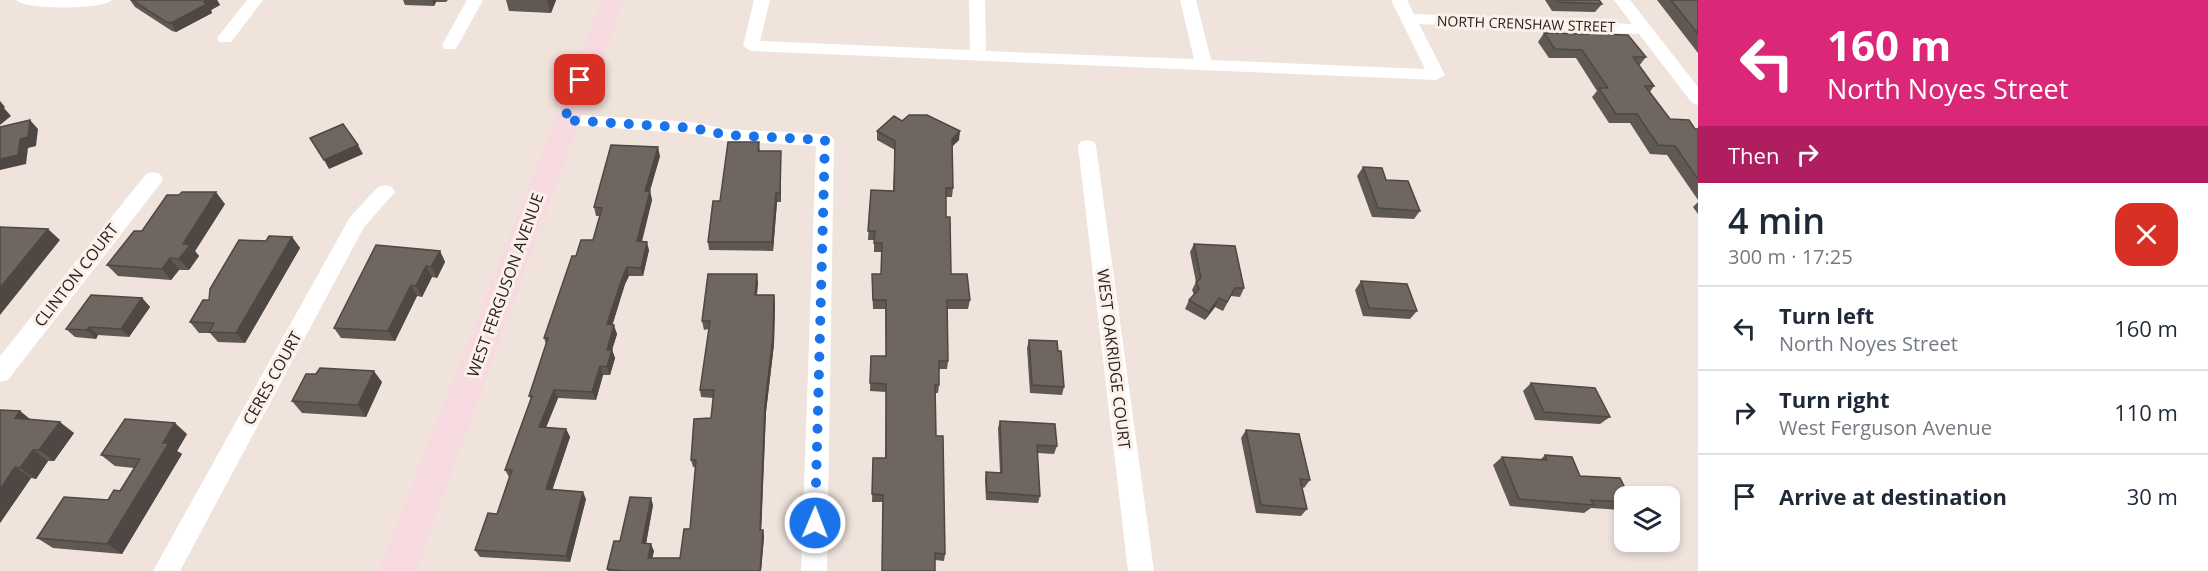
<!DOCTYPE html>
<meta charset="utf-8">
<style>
body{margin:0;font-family:"Open Sans",sans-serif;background:#f6f6f7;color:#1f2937;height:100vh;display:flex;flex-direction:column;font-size:22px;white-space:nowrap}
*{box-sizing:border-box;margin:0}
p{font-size:20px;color:#747a83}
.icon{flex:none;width:33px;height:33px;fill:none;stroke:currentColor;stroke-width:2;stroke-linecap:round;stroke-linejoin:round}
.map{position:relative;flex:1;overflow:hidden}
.details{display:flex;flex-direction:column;background:#fff;width:510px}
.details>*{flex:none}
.banner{background:#db2777;color:#fff;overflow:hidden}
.tools{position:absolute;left:1614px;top:486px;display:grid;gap:12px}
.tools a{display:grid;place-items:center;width:66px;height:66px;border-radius:12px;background:#fff;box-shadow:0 3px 9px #0003;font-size:30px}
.pin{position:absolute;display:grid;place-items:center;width:51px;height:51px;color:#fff;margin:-26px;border-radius:12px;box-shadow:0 3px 9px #0006}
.me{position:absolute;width:66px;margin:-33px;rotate:1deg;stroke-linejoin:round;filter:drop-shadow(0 0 4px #0008)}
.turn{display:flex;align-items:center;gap:21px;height:126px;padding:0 30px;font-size:27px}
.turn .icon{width:78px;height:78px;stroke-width:2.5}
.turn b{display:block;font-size:42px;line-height:51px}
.then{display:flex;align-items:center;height:57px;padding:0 30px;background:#0003;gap:12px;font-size:22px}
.round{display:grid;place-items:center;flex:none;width:63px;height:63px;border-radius:18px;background:#f6f6f7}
.summary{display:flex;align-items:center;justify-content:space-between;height:102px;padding:0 30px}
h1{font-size:36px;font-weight:600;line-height:45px}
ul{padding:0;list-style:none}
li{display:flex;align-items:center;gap:18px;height:84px;padding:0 30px;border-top:2px solid #e0e1e3}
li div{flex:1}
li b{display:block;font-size:22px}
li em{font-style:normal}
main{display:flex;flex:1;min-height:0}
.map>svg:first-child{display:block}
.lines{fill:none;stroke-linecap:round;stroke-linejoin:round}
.street{fill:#fff;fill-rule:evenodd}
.secondary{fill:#f8dbe0;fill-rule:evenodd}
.wall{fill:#605853}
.shaded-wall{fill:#4e4743}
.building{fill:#706660;stroke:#4e4743;stroke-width:1.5}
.route{stroke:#1a73e8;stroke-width:10;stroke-dasharray:0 18}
.labels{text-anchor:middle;stroke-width:6;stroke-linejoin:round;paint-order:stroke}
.far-street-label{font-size:14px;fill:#272320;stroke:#fcf0e9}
.street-label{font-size:16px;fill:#272320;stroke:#fcf0e9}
</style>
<main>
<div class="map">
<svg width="1698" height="571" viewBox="0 0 1698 571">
<rect width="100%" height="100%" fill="#efe3dc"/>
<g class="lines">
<g class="street">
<path d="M16,0H112C103,10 24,10 16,0Z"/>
<path d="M247,0H263L231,42H219L217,38Z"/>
<path d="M467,0H483L456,49H444L442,45Z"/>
<path d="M754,0H770L760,41L970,50L969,0H985L986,51L1194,59L1180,0H1196L1211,60L1425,69L1391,0H1407L1414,14L1632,24L1614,0H1630L1698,87V105L1692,103L1639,34L1419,24L1445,75L1436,80L751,51L743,46Z"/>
<path d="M564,114L693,122L726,129L825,134L831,136L834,140L827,571H801L816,146L726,141L693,134L558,124L555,120Z"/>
<path d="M1087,140L1094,142L1096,146L1154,571H1128L1078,146L1080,142Z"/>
<path d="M153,172L160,174L163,179L160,184L8,380L0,382V356L146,174Z"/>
<path d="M385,185L392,187L395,192L364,227L180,571H153L350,217L378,187Z"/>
</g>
<path class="secondary" d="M602,0H624L416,571H378Z"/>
</g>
<g class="wall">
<path d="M130,0H217L220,5L211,10L212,13L176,32L172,31L135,7Z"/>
<path d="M403,0H448L446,2H436L434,6L405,5Z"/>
<path d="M506,0H556L551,13L509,11Z"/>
<path d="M1545,0H1599L1602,4L1595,12L1552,11Z"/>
<path d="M1657,0H1698V53Z"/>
<path d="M1544,33L1646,57L1639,66L1654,86L1650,92L1670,119L1695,129H1698V200L1667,155L1650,154L1630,123H1609L1592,97L1597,91L1576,58H1549L1538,42Z"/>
<path d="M902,121L959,140L952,146L953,188L952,197H946V217L951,274L970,300L968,309H947L948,361L947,369H939V385L938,393H935L936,436L945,554L944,561L935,560L882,502H872L873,465L885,458L886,392L870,391L871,356H886L885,309H873L872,283L881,274V252H874V240H868L871,190L893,191L895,150L877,140V131Z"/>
<path d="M759,142L760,151L781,160V202H777L773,251L709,250L708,242L720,201Z"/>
<path d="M660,156L650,191L652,200L642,242L649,250L643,276H629L625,284L612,325L617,334L612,350L615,358L610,375H603L596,400L558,398L546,427L566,429L570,437L552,490L586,499L570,562L480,557L475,550L497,514L509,477L505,470L531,399L529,396L546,344L544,338L576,256L593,240L600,216H596L594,207Z"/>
<path d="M1363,167L1386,180L1420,211L1414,219L1372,217L1357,176Z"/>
<path d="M1698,202V214L1693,207Z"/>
<path d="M225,204L195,251L199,256L189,270H179L171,280L118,276L107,265L142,231Z"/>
<path d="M292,237L300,248L245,343L218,342L210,333H199L190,322L266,241Z"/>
<path d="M1194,244L1244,288L1240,297L1231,296L1223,311L1215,307L1205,320L1185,309L1189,300L1194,295L1192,290L1196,282L1190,252Z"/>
<path d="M440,251L445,262L437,278L432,277L422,297L417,296L395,341L341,338L334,328Z"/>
<path d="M1361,281L1417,311L1410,319L1363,316L1355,290Z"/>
<path d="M758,282L757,295H774L775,304L774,344L766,412L761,530H763L764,537L761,571H608L607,569L620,541L653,505L646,543L654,551L652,558H680L690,529L696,467H693L691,460L711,418L713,398L701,397L700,390L709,329L704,330L702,321Z"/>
<path d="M142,298L150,307L129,337L98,335L96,339L75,337L66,329Z"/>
<path d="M1029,340L1058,351L1064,387L1062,395L1030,393L1027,348Z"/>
<path d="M316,374L382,382L366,417L302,413L292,401Z"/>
<path d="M1531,383L1610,417L1600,424L1535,420L1523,391Z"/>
<path d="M0,410L20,411L30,419L74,433L54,461H48L36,479L31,478L0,523Z"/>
<path d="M1000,421L1057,446L1054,454L1037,453L1040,496L1038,503L986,500L985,480L986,472L1000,473L998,428Z"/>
<path d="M1246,430L1310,480L1304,488L1302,487L1307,509L1301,516L1256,513L1241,438Z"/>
<path d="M187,434L177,451L182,454L122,554L53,548L37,538L108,500L120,491L134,468L115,466L101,455Z"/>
<path d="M1545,455L1580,476L1624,496V507L1621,510L1591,508L1584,513L1510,506L1493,465L1502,457L1540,460Z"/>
</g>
<g class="shaded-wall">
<path d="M208,0H217L220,5L211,10L212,13L176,32L171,23Z"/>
<path d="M432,0H436V2L434,6Z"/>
<path d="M547,0H556L551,13Z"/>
<path d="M0,101L5,107L4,108L11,116L0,125Z"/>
<path d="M30,120L38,129L36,146L28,148L26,164L0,170V159Z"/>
<path d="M960,131L959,140L951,148L952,139Z"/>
<path d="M358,145L363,154L329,169L324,160Z"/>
<path d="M658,147L660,156L647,200L645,191Z"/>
<path d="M781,151V202L780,193Z"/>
<path d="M650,191L652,200L639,250L637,241Z"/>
<path d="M216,192L225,204L195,251L199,256L189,270L179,259L183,244Z"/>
<path d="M776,193L777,202L773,251L772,242Z"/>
<path d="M48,229L60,240L0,315V288Z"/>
<path d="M292,237L300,248L245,343L236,333Z"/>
<path d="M647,242L649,250L643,276L641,268Z"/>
<path d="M440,251L445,262L437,278L431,267Z"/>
<path d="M170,258L179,270L171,280L162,269Z"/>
<path d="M426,266L432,277L422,297L416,286Z"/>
<path d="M627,267L629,276L625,284L610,333L607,324L623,276Z"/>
<path d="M757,274L758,282L756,304L755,295Z"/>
<path d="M411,285L417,296L395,341L388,331Z"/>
<path d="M774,295L775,304L774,344L766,412L761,537L760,530L765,404Z"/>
<path d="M142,298L150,307L129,337L121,329Z"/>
<path d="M1219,298L1215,307L1205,320L1209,312Z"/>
<path d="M614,325L617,334L612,350L615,358L610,375L607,367V350Z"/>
<path d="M89,327L98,335L96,339L87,330Z"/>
<path d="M600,366L603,375L596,400L592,392Z"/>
<path d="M374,371L382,382L366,417L358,405Z"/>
<path d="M554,390L558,398L543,435L539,427Z"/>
<path d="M20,411L34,423L15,418Z"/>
<path d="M60,422L74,433L54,461L39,450Z"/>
<path d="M175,423L187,434L177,451L182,454L122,554L107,544L163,443Z"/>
<path d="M566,429L570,437L550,497L546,489Z"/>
<path d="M33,450L48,461L36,479L20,468Z"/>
<path d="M15,467L31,478L0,523V489Z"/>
<path d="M583,492L586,499L570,562L566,556Z"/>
<path d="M651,498L653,505L645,550L642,543Z"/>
<path d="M763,530L764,537L761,571H760Z"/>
<path d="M651,544L654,551L651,564L648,558Z"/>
</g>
<g class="building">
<path d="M132,0H208L204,2L207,4L171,23L166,22Z"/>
<path d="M1557,0H1599L1602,4L1558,2Z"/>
<path d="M1671,0H1698V34Z"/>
<path d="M1544,33L1628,35L1646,57H1633L1654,86H1645L1670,119L1689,120L1695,129H1698V179L1675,146L1658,145L1637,114H1616L1599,88H1608L1582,50L1555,49Z"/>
<path d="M909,115H927L960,131L952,139L953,188H946V217H950L951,274H967L970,300H947L948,361H939V385H935L936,436H943L945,554L935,553V571H882L883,495L872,494L873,458H886V384L870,383L871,356H886V300H873L872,274H881L882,243H874L875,231H868L871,190L894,191L895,141L877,131L894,116L902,121Z"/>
<path d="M30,120L28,137L20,139L18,155L0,159V127Z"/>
<path d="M343,124L358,145L324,160L310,138Z"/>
<path d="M728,142H759L758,151H781L780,193H776L772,242H708L713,201H720Z"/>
<path d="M611,145L658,147L645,191H650L637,241L647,242L641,268L627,267L623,276L607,324L614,325L607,350H612L607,367L600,366L592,392L554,390L539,427L566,429L546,489L583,492L566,556L475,550L488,513L497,514L512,470H505L532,396H529L548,338H544L572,256H576L581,240H593L602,208L594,207Z"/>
<path d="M1363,167L1382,168L1386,180L1408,181L1420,211L1378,208Z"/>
<path d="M182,192H216L183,244L190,245L179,259L170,258L162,269L107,265L134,231H142L167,195H179Z"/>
<path d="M0,227L48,229L0,288Z"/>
<path d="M269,236L292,237L236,333L209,332L214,323L190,322L203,300H209L210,289L239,240L266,241Z"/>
<path d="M1194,244L1235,246L1244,288H1235L1227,302L1219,298L1209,312L1189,300L1199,289L1196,282L1201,278Z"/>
<path d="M376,245L440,251L431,267L426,266L416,286L411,285L388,331L334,328Z"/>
<path d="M708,274H757L755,295H774L773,336L765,404L760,530H763L760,571H625L607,569L614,541H620L630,497L651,498L642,543L651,544L648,558H680L684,529H690L696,460H691L694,419L711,418L714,390H700L710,321H702Z"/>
<path d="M1361,281L1407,284L1417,311L1369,308Z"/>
<path d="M91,295L142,298L121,329L89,327L87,330L66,329Z"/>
<path d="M1029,340L1057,341L1058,351H1061L1064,387L1032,385Z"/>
<path d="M320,368L374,371L358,405L292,401L306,374H316Z"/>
<path d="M1531,383L1595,388L1610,417L1544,412Z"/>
<path d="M0,410L20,411L15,418L60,422L39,450H33L20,468L15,467L0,489Z"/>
<path d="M125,419L175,423L163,443H169L107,544L37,538L64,497L108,500L114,490L120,491L140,459L101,455Z"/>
<path d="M1000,421L1055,424L1057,446L1037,445L1040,496L987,492L986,472L1002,473Z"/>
<path d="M1246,430L1299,434L1310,480L1300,479L1307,509L1261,505Z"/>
<path d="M1545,455L1572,457L1580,476L1620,478L1629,496H1624V502L1591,500L1594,505L1519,499L1502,457L1547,460Z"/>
</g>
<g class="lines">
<path class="route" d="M580,80L564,120L693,128L726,135L825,140L815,523"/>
</g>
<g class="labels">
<g class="far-street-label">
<text transform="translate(1526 24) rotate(2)" y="5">NORTH CRENSHAW STREET</text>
</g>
<g class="street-label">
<text transform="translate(76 275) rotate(-52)" y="6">CLINTON COURT</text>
<text transform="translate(505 285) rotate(-70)" y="6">WEST FERGUSON AVENUE</text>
<text transform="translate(1114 359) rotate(83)" y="6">WEST OAKRIDGE COURT</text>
<text transform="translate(272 378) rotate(-61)" y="6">CERES COURT</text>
</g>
</g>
</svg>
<div class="tools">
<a><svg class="icon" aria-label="layers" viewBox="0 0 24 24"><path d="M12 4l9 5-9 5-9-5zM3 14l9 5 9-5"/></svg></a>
</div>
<div class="pin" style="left:580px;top:80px;background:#d93025"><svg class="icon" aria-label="arrive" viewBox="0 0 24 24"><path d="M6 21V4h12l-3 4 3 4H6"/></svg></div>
<svg class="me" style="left:815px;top:523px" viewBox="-20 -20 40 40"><circle r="17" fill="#1a73e8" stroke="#fff" stroke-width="3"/><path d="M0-11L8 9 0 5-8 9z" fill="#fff"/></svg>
</div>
<section class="details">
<div class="banner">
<div class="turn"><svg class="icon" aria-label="left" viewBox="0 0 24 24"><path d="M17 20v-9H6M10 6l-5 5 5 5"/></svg><div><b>160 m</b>North Noyes Street</div></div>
<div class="then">Then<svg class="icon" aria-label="right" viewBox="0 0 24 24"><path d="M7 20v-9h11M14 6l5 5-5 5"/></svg></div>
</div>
<div class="summary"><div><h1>4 min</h1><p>300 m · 17:25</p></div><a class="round" style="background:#d93025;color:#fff"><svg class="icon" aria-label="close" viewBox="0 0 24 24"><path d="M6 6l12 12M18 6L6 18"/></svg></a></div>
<ul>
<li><svg class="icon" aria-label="left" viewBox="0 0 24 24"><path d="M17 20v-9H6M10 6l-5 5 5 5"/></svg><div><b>Turn left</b><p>North Noyes Street</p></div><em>160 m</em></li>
<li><svg class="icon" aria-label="right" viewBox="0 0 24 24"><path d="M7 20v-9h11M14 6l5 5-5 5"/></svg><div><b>Turn right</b><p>West Ferguson Avenue</p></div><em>110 m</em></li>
<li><svg class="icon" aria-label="arrive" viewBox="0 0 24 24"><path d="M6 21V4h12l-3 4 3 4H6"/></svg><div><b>Arrive at destination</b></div><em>30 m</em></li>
</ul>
</section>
</main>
